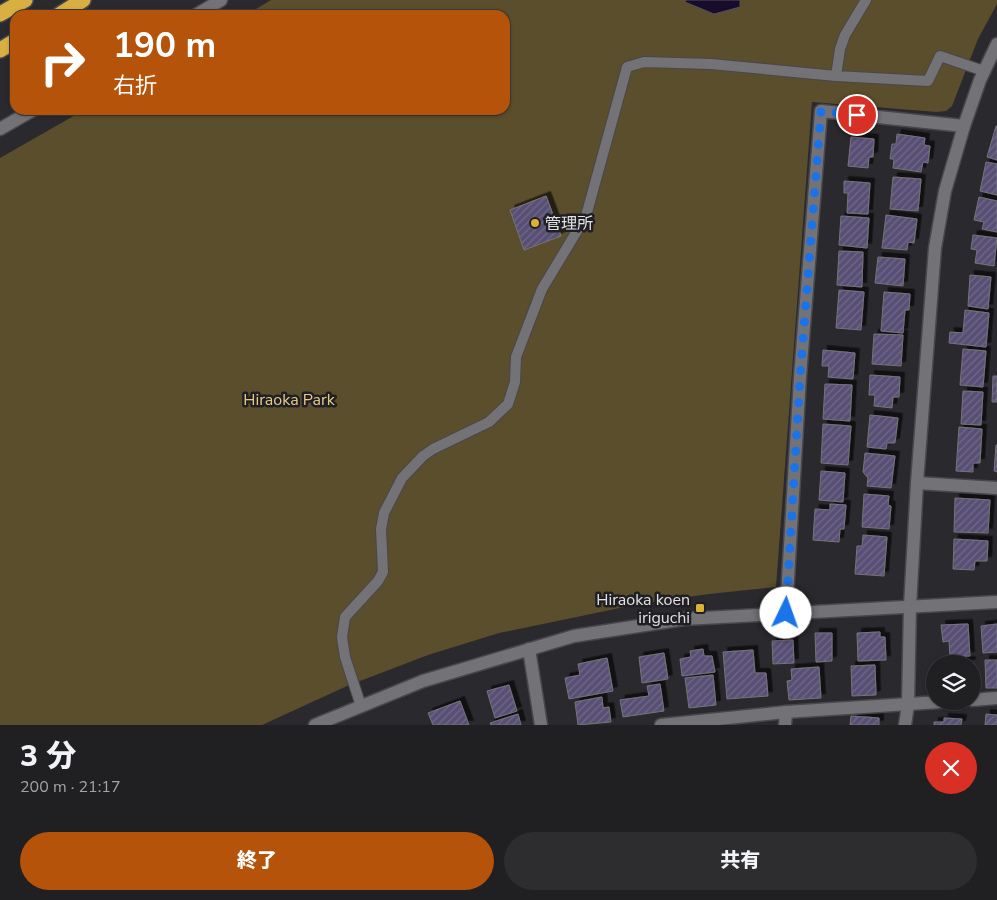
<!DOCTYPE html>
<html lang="ja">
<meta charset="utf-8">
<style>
body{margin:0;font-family:"Nunito Sans","Noto Sans JP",sans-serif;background:#2d2c2f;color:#f1f3f6;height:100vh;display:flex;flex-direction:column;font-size:19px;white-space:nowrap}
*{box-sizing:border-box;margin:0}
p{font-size:16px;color:#a2a2a5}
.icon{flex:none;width:28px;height:28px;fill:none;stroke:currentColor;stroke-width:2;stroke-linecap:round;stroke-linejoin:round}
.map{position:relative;height:725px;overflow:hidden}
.side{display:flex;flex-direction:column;background:#201f22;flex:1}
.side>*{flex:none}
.guide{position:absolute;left:10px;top:10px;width:500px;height:105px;border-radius:15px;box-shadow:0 1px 4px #0004,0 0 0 1px #3d3d40;background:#b45309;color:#fff;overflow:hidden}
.tools{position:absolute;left:926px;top:655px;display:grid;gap:10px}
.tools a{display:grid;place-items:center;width:55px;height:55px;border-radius:50%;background:#201f22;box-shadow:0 1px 4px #0004,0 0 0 1px #3d3d40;font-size:25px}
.pin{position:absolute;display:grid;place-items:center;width:42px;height:42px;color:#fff;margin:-21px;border:2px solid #fff;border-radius:50%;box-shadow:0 1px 5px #0007}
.me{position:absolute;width:55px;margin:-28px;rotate:3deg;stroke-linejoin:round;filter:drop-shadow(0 0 4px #0008)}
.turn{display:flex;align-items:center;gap:18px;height:105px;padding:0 20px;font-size:22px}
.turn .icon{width:65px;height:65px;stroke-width:2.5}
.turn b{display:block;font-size:35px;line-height:42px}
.round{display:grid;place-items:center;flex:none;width:52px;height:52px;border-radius:26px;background:#2d2c2f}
.headline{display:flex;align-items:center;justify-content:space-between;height:85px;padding:0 20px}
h1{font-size:30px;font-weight:800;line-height:38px}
.primary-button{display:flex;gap:10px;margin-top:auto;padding:10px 20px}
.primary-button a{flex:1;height:58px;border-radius:30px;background:#b45309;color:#fff;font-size:20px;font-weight:800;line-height:58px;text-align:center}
.primary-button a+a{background:#2d2c2f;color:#f1f3f6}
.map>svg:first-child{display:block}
.park{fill:#5b4e2c}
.water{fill:#170c2c;stroke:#544c63}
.building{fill:url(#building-hatch);stroke:#757479;filter:url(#shadow)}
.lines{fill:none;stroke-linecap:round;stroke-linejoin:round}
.service-casing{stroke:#48474b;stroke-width:12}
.minor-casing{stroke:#48474b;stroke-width:15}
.tertiary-casing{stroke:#48474b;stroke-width:15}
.motorway-casing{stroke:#48474b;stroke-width:18}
.service{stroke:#737277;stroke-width:10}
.minor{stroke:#737277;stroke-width:12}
.tertiary{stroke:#737277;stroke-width:12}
.motorway{stroke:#d7af43;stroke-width:15}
.route{stroke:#1a73e8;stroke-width:9;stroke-dasharray:0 16.2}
.poi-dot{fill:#ddb133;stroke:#201f23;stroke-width:2}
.labels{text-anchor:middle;stroke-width:5;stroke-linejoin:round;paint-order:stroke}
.poi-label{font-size:16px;fill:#e1e1e3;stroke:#201f23;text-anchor:start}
.park-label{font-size:16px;fill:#e6cb87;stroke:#201f23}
</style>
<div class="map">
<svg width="997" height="725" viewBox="0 0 997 725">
<defs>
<pattern id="building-hatch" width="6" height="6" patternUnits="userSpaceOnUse" patternTransform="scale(1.25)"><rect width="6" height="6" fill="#594f75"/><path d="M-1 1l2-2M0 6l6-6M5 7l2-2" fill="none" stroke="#716888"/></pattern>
<filter id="shadow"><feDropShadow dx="4.5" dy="-4.5" stdDeviation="0" flood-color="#0009"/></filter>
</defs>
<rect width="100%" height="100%" fill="#2a292d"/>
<path class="park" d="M271,0H997V4L978,39L952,106L946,111L937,112L812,102L776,587L709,594L639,604L499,633L428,655L347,686L262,725H0V158L84,110H505V15H246Z"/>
<path class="water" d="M686,0H740V7L714,14L685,2Z"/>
<g class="building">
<path d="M996,126H997V160L987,157Z"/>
<path d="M897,134L925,138L924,145L930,146L928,163L923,162L921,172L893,168L894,159H890L892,144H896Z"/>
<path d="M851,137L874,139L873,157H869L868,168L848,166Z"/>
<path d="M986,162L997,164V195L980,191Z"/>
<path d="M893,177L921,179L918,211L890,209Z"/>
<path d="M844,181L870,183L868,214L847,213L848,193H844Z"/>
<path d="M546,196L561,236L524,250L510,210Z"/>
<path d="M979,197L997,201V232L982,229L984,222L974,220Z"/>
<path d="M886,215L917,219L914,243L908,242L907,250L882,248Z"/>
<path d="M841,216L869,218L867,248L839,245Z"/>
<path d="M973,235L997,238L994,266L975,263L977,250L971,249Z"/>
<path d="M839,251L863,252L862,287L837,285Z"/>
<path d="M878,257L905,259L903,286L875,283Z"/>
<path d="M970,275L991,277L988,309L968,306Z"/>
<path d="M839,290L864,292L861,330L836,328Z"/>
<path d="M884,292L910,294L909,310H905L903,333L881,331Z"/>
<path d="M965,310L989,313L986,347L949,343L950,332L963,333Z"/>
<path d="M874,334L903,335L901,366L872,364Z"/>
<path d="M963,349L986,351L983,387L960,385Z"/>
<path d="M823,350L855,353L853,379L828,377L829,366H822Z"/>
<path d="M870,375L900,377L899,397H893L892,408L874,406L875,395H869Z"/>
<path d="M993,376H997V402H992Z"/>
<path d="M825,384L852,385L850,421L823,419Z"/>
<path d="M963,391L983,392L981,425L961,424Z"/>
<path d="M870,415L898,418L895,443H887L886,449L867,447Z"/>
<path d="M823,424L851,426L848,465L821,463Z"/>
<path d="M959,427L982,429L980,463H973V472L956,471Z"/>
<path d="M996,445H997V472L994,471Z"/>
<path d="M865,453L895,456L891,488L867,486L868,478L863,472Z"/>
<path d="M821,471L845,473L843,502L819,500Z"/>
<path d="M864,494L889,496L888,505L891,506L889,529L862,527Z"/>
<path d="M955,498L990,500L988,533L954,532Z"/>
<path d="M830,504L846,505L844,529H840L839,542L813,540L815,509L830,510Z"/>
<path d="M863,535L887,537L884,576L855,574L857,546H862Z"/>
<path d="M954,539L988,541L987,561H975L974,570L953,569Z"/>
<path d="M968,624L970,656L950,657L949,641L943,642L941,625Z"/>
<path d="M997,624V652L983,653L981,626Z"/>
<path d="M880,632V637H885L886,660L858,661L857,633Z"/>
<path d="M815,633H832V661L816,662Z"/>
<path d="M793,640L794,663L773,664L772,641Z"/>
<path d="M703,649L704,656H712L715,672L682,676L680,659L691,657L690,651Z"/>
<path d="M753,650L755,673H766L768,696L727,699L723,652Z"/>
<path d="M664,653L668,679L642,683L639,657Z"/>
<path d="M607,658L613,691L569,699L565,678L580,675L578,664Z"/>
<path d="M985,660H997V688H986Z"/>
<path d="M971,661V664H944V662Z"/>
<path d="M875,665L876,695L852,696L851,666Z"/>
<path d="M819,667L821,698L789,700L787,681L792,680L791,669Z"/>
<path d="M713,675L716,705L689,708L685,678Z"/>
<path d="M660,684L664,711L623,717L620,700L649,696L647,686Z"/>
<path d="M509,685L517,711L495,718L487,691Z"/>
<path d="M602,697L603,708L609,707L611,722L578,725L575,702Z"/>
<path d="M460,701L469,725H433L428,713Z"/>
<path d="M518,714L521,725H491L490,723Z"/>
<path d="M986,714L997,715V725H985Z"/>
<path d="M851,716L879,718V725H850Z"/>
<path d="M944,718L962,719L961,725H934V722H944Z"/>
</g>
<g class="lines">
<defs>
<g id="service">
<path d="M866,0L845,35L840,49L836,76L928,81L940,56L984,71"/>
<path d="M361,706L345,657L342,637L345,617L378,581L383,572L381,529L384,513L402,478L423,456L433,449L489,422L508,404L515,382L516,357L542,289L586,216L627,67L644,62L711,64L836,76"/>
</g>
<g id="minor">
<path d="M917,483L997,488"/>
<path d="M786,613L800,377L821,111L964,126"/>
<path d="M529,649L541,725"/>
<path d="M972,700L997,698"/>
<path d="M661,725L786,712L955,701"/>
<path d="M785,725L786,712"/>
<path d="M905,725L908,705L910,606L917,483L935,248L945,191L964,126L980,80L997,44"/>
</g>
<g id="tertiary">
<path d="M196,15L221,0"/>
<path d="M0,129L33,110"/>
<path d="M315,725L423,681L574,636L684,619L997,602"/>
</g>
<g id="motorway">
<path d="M0,14L25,0"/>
<path d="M59,15L83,0"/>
<path d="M0,50L15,41"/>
</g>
</defs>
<use href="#service" class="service-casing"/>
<use href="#minor" class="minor-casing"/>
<use href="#tertiary" class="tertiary-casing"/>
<use href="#motorway" class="motorway-casing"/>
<use href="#service" class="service"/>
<use href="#minor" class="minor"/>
<use href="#tertiary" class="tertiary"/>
<use href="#motorway" class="motorway"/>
</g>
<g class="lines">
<path class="route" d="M786,613L800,378L821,111L857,115"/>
</g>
<g class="poi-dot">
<circle cx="535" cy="223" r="5"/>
<rect x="695" y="603" width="10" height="10" rx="2.5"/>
</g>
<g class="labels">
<g class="poi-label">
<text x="545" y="229">管理所</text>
<text x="690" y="605" text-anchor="end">Hiraoka koen<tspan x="690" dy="18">iriguchi</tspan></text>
</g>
<g class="park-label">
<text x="289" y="405">Hiraoka Park</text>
</g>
</g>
</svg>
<div class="tools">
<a><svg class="icon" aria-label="layers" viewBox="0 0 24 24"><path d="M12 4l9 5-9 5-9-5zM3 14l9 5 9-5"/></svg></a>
</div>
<div class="pin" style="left:857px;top:115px;background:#d93025"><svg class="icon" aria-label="arrive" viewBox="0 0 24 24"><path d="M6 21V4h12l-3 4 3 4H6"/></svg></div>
<svg class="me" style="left:786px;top:613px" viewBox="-20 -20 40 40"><circle r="19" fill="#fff"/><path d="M0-13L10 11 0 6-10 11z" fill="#1a73e8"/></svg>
<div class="guide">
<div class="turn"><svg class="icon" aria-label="right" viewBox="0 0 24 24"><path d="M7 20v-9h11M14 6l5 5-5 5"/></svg><div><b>190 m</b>右折</div></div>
</div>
</div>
<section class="side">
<div class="headline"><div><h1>3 分</h1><p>200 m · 21:17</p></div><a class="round" style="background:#d93025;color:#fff"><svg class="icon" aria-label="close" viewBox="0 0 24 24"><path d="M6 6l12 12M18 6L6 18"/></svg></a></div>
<div class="primary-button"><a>終了</a><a>共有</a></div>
</section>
